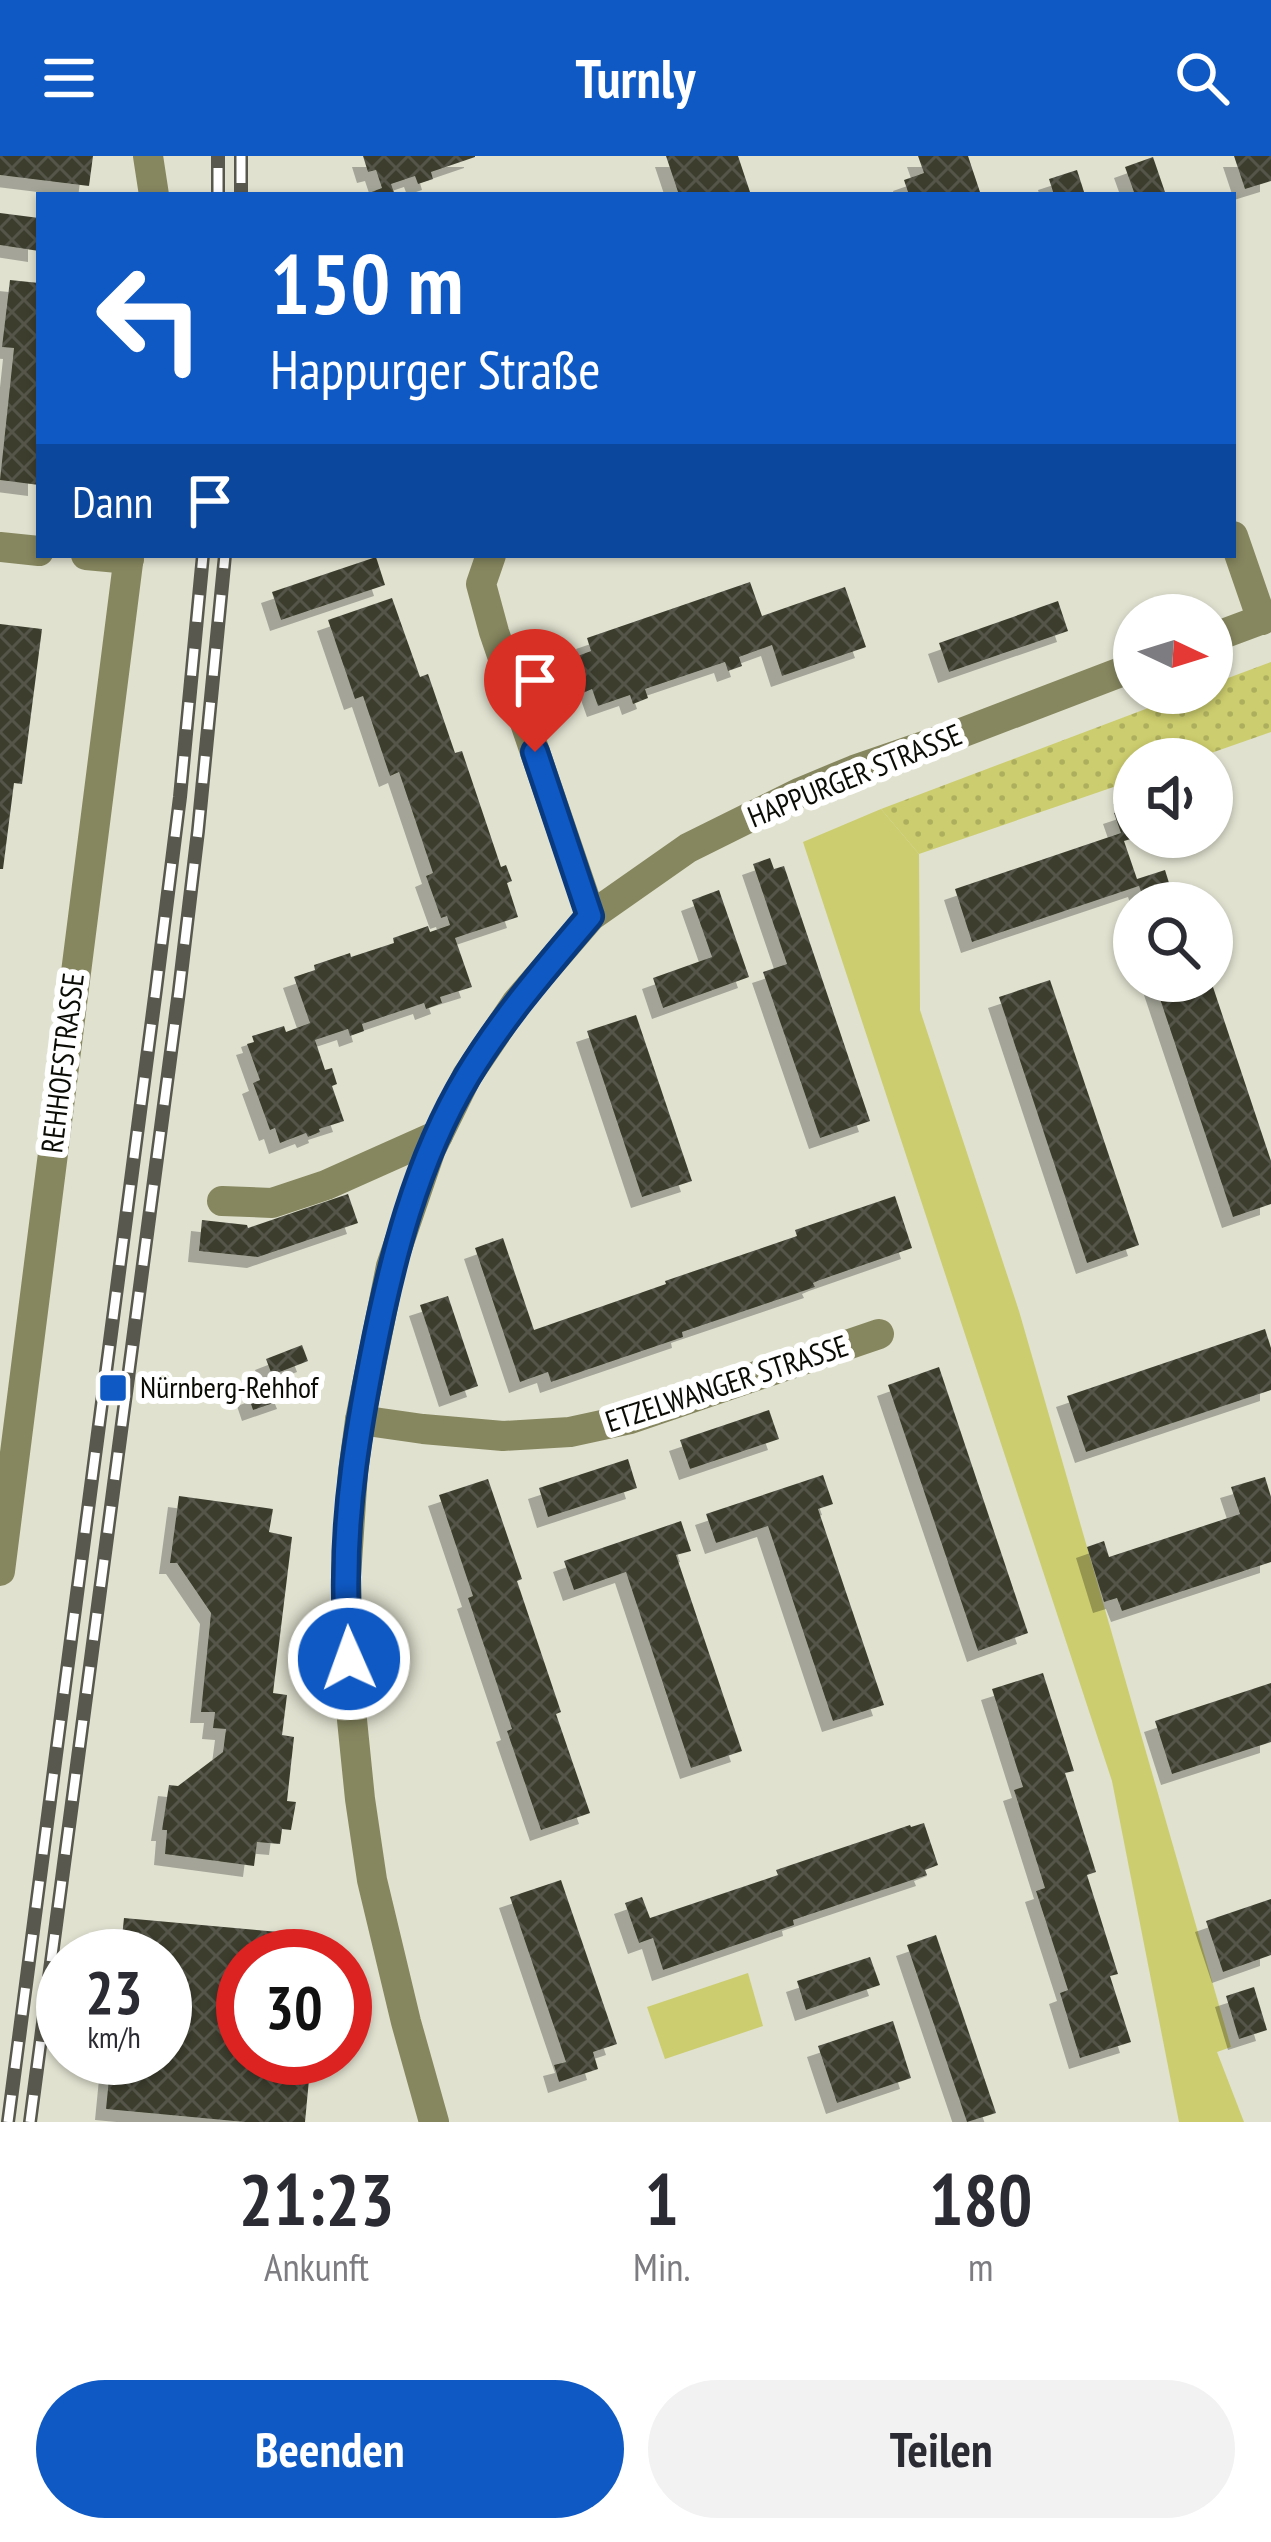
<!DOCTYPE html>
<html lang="de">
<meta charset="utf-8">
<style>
body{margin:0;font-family:"PT Sans Narrow",sans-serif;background:#f2f2f3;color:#2b2b33;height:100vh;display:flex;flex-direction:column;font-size:45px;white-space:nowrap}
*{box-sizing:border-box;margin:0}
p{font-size:39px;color:#7c7c81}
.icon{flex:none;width:66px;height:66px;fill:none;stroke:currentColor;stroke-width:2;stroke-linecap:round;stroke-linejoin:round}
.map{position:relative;height:1966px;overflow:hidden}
.details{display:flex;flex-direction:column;background:#fff;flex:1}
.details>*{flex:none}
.hud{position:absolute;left:36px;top:36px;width:1200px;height:366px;border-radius:0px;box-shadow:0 3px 9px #0004;background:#0e59c4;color:#fff;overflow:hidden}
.needle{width:78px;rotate:94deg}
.buttons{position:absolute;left:1113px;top:438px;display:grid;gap:24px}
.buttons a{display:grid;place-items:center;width:120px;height:120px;border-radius:50%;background:#fff;box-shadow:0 3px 9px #0004;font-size:60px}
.speed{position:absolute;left:36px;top:1773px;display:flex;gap:24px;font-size:60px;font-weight:700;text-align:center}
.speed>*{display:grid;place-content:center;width:156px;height:156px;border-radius:50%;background:#fff;box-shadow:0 3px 9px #0004;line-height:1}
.speed small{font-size:30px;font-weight:400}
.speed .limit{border:18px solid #d22;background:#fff;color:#111}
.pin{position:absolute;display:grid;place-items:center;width:102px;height:102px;color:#fff;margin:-123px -51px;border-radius:50% 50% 50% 0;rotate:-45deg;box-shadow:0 0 12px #0007}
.pin .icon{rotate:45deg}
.me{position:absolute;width:132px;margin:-66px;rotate:358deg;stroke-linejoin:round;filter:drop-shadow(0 0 9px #0008)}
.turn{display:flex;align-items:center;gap:42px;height:252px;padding:0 36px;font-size:54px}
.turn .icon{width:156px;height:156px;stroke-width:2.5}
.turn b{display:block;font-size:84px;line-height:102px}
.then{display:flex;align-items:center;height:114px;padding:0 36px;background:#0003;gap:24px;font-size:45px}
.eta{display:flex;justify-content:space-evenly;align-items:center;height:204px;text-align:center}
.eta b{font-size:72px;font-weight:700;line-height:84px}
.cta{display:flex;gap:24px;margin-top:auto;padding:24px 36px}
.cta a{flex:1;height:138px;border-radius:72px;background:#0e59c4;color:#fff;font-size:48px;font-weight:700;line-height:138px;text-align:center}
.cta a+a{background:#f2f2f3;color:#2b2b33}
header{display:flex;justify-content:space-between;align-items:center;height:156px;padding:0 36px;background:#0e59c4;color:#fff;font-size:54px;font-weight:700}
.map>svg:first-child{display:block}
.grass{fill:url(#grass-dots)}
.green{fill:#cccd6e}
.building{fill:url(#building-cross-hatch);filter:url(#shadow)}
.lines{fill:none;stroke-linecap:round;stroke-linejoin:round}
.minor{stroke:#86875f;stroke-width:30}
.rail-casing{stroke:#58584e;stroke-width:14}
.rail{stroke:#fff;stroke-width:9;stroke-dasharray:27;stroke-linecap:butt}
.route-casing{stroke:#093a7f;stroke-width:30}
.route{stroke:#0e59c4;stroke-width:21}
.poi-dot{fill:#0e59c4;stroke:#fff;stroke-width:4.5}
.labels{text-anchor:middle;stroke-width:12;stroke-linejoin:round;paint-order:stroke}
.street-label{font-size:30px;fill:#0c0c06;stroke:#fff}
.poi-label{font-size:30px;fill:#0c0c06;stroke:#fff;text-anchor:start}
</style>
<header><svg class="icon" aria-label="menu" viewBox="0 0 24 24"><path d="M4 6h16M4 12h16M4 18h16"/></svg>Turnly<svg class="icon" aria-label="search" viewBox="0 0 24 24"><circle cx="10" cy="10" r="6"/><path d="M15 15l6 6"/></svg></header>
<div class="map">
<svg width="1271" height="1966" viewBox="0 0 1271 1966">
<defs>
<pattern id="grass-dots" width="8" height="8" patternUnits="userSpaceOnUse" patternTransform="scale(3)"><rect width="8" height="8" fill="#cccd6e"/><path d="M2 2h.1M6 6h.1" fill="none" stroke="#aeaf5e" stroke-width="1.8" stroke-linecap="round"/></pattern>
<pattern id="building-cross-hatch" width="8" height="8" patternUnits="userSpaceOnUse" patternTransform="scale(3)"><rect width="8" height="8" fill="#3d3e2f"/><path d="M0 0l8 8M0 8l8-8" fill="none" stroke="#55564a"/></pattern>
<filter id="shadow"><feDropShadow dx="-11" dy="11" stdDeviation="0" flood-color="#0004"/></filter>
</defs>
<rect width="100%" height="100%" fill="#e0e1cf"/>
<path class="grass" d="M1271,506V576L1194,603H1134V624L919,698L881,653L1188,537H1212V528Z"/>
<g class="green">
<path d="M881,653L919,698L920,854L1019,1155L1231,1891L1217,1896L1244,1966H1179L1112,1625L803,686Z"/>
<path d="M748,1817L763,1870L665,1903L647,1851Z"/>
</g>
<g class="building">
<path d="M0,0H93L89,30L0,19Z"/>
<path d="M363,0H475V1L431,16L433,23L418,28L415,20L391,28L395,39H363L382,32L376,14L368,16Z"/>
<path d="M666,0H738L751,39H679Z"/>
<path d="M918,0H968L981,39H909L904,24L924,17Z"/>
<path d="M1234,0H1271V25L1245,33Z"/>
<path d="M1153,1L1166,39H1135L1125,11Z"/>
<path d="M1077,14L1085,39H1054L1049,23Z"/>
<path d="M0,57L39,62V95L0,89Z"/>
<path d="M10,124L39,127V329L0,324L14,192L2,191Z"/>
<path d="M376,401L385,429L281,464L272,436Z"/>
<path d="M750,426L762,460L845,431L866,491L782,520L772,489L739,501L742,510L728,515L725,506L645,533L648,542L633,548L630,539L598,550L592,533L583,537L572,502L591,495L587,482Z"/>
<path d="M392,442L420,521L428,518L455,597L462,595L501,711L506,709L512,725L507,727L518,761L455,782L472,831L440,841L442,847L426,853L424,847L362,868L364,875L350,880L348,873L315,884L325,914L332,912L337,928L332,930L344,965L319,973L320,976L308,981L306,977L280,987L275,972L270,974L253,927L260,924L247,888L254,886L252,880L284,870L286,876L310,867L294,821L315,814L314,809L350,797L351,801L394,787L393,782L428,770L430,776L450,769L447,760L441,762L426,720L433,717L399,616L390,620L363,540L355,543L328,464Z"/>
<path d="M1058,445L1068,475L949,516L939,487Z"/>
<path d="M0,468L42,473L22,628L14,627L3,713H0Z"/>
<path d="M1134,634V682L1124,685L1137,723L1165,714L1174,743L1162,747H1145L1139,730L972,786L955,733L1121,677L1114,657L1129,652L1124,637Z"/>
<path d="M770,702L774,713L784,710L870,965L820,982L763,816L787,808L753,708Z"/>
<path d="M719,734L749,821L663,852L653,822L712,801L692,744Z"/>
<path d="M1050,824L1139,1089L1087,1107L999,841Z"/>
<path d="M1154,825H1211L1271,1005V1048L1233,1061Z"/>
<path d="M636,859L692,1025L642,1041L587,875Z"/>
<path d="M348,1038L358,1067L258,1101L199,1095L202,1064L247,1069L248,1072Z"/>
<path d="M895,1040L912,1092L820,1124L813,1127L815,1131L682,1176L683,1181L551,1226L548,1216L520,1226L475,1092L503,1082L534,1174L666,1128L665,1125L797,1080L795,1074Z"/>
<path d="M448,1140L478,1230L450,1240L420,1149Z"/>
<path d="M1265,1173L1271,1192V1234L1086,1296L1067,1240Z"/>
<path d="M302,1189L308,1205L272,1219L266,1203Z"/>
<path d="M939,1211L1028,1477L978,1495L888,1229Z"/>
<path d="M282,1227L288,1242L253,1254L248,1239Z"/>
<path d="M769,1254L779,1283L690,1313L680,1284Z"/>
<path d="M628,1303L637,1332L548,1361L539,1332Z"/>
<path d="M823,1319L833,1348L818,1353L884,1549L833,1565L768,1370L716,1387L706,1358Z"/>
<path d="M1265,1321L1271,1341V1406L1122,1455L1117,1442L1104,1446L1087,1391L1104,1385L1109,1401L1240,1358L1231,1331Z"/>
<path d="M488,1323L522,1423L517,1425L561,1556L556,1558L590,1657L541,1674L507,1575L512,1573L468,1442L473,1440L439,1339Z"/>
<path d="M179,1340L273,1353L269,1376L292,1381L273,1537L287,1539L282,1579L294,1581L287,1645L296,1646L291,1674L282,1673L280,1688L257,1686L254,1710L165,1698L167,1674H162L169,1629L178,1630L223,1596L226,1573L213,1572L215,1556H201L211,1457L177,1407H170Z"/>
<path d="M681,1365L691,1395L676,1399L742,1595L691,1612L626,1416L574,1434L564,1405Z"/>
<path d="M1043,1517L1074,1615L1065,1617L1096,1716L1087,1719L1118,1818L1110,1820L1131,1886L1080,1902L1060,1837L1068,1834L1036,1735L1045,1732L1014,1634L1023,1631L992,1533Z"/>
<path d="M1271,1527V1586L1172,1618L1155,1565Z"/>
<path d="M924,1667L938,1709L925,1714L927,1719L793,1764L794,1769L663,1814L653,1782L639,1787L625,1747L642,1741L650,1762L778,1719L776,1714L910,1669L911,1671Z"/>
<path d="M561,1724L617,1888L593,1896L598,1913L559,1926L554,1909L566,1906L510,1741Z"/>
<path d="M1271,1743V1799L1223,1816L1206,1765Z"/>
<path d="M124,1762L322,1780L320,1800H243V1902H311L305,1966H245L106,1953L111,1902H165V1800H120Z"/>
<path d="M936,1779L996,1957L967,1966L907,1789Z"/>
<path d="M870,1801L880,1829L806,1854L797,1825Z"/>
<path d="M1254,1831L1267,1874L1239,1883L1226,1840Z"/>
<path d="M893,1865L911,1922L837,1947L818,1890Z"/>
</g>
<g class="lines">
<g class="minor">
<path d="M148,0L154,39"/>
<path d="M1233,380L1262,464"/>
<path d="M0,391L39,395"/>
<path d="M86,399L129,403"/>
<path d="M491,399L481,428L494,476L591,760"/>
<path d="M1212,482L1271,460"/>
<path d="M222,1045L272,1047L326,1029L438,979"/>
<path d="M360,1264L423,1273L503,1280L570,1276L630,1263L879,1178"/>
<path d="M0,1415L129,399"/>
<path d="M434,1966L406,1866L372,1724L360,1643L350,1544L346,1421L353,1316L360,1264L391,1110L431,993L467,920L517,846L591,760L688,692L801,636L854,614L956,579L1134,511"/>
</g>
<defs>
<g id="rail">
<path d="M241,0V39"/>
<path d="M218,39V0"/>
<path d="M8,1966L156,833L180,641L203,399"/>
<path d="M30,1966L179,835L198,675L225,399"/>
</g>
</defs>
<use href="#rail" class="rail-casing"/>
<use href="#rail" class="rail"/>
</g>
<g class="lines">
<defs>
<path id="route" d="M349,1503C348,1476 345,1448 346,1421C346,1348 358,1275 372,1203C391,1106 416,1005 468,919C503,861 547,811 590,760L535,596"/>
</defs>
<use href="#route" class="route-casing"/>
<use href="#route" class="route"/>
</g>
<rect class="poi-dot" x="98" y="1217" width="30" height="30" rx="6"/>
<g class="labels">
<g class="street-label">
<text transform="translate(855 620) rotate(-22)" y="10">HAPPURGER STRASSE</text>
<text transform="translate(63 907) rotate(-83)" y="10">REHHOFSTRASSE</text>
<text transform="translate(727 1228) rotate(-18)" y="10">ETZELWANGER STRASSE</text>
</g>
<g class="poi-label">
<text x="140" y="1242">Nürnberg-Rehhof</text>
</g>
</g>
</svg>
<div class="buttons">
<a><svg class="needle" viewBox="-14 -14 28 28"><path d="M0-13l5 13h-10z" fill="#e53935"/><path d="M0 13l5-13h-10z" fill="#7c7c81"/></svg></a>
<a><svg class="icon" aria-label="sound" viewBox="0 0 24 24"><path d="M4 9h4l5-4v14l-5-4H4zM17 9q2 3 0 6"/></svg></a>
<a><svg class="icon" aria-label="search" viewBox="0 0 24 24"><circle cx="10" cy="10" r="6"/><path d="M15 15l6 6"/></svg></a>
</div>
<div class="speed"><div>23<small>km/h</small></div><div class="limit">30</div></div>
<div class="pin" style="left:535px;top:596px;background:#d93025"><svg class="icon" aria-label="arrive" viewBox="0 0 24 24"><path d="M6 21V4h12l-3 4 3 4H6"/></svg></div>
<svg class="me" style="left:349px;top:1503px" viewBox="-20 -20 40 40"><circle r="17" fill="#0e59c4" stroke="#fff" stroke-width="3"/><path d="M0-11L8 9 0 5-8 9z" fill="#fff"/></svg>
<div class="hud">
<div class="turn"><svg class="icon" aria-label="left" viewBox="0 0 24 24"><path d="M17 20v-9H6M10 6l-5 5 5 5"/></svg><div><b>150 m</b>Happurger Straße</div></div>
<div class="then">Dann<svg class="icon" aria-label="arrive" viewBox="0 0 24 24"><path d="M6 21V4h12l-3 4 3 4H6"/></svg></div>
</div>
</div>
<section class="details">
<div class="eta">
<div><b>21:23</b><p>Ankunft</p></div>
<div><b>1</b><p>Min.</p></div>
<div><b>180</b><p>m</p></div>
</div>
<div class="cta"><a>Beenden</a><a>Teilen</a></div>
</section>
